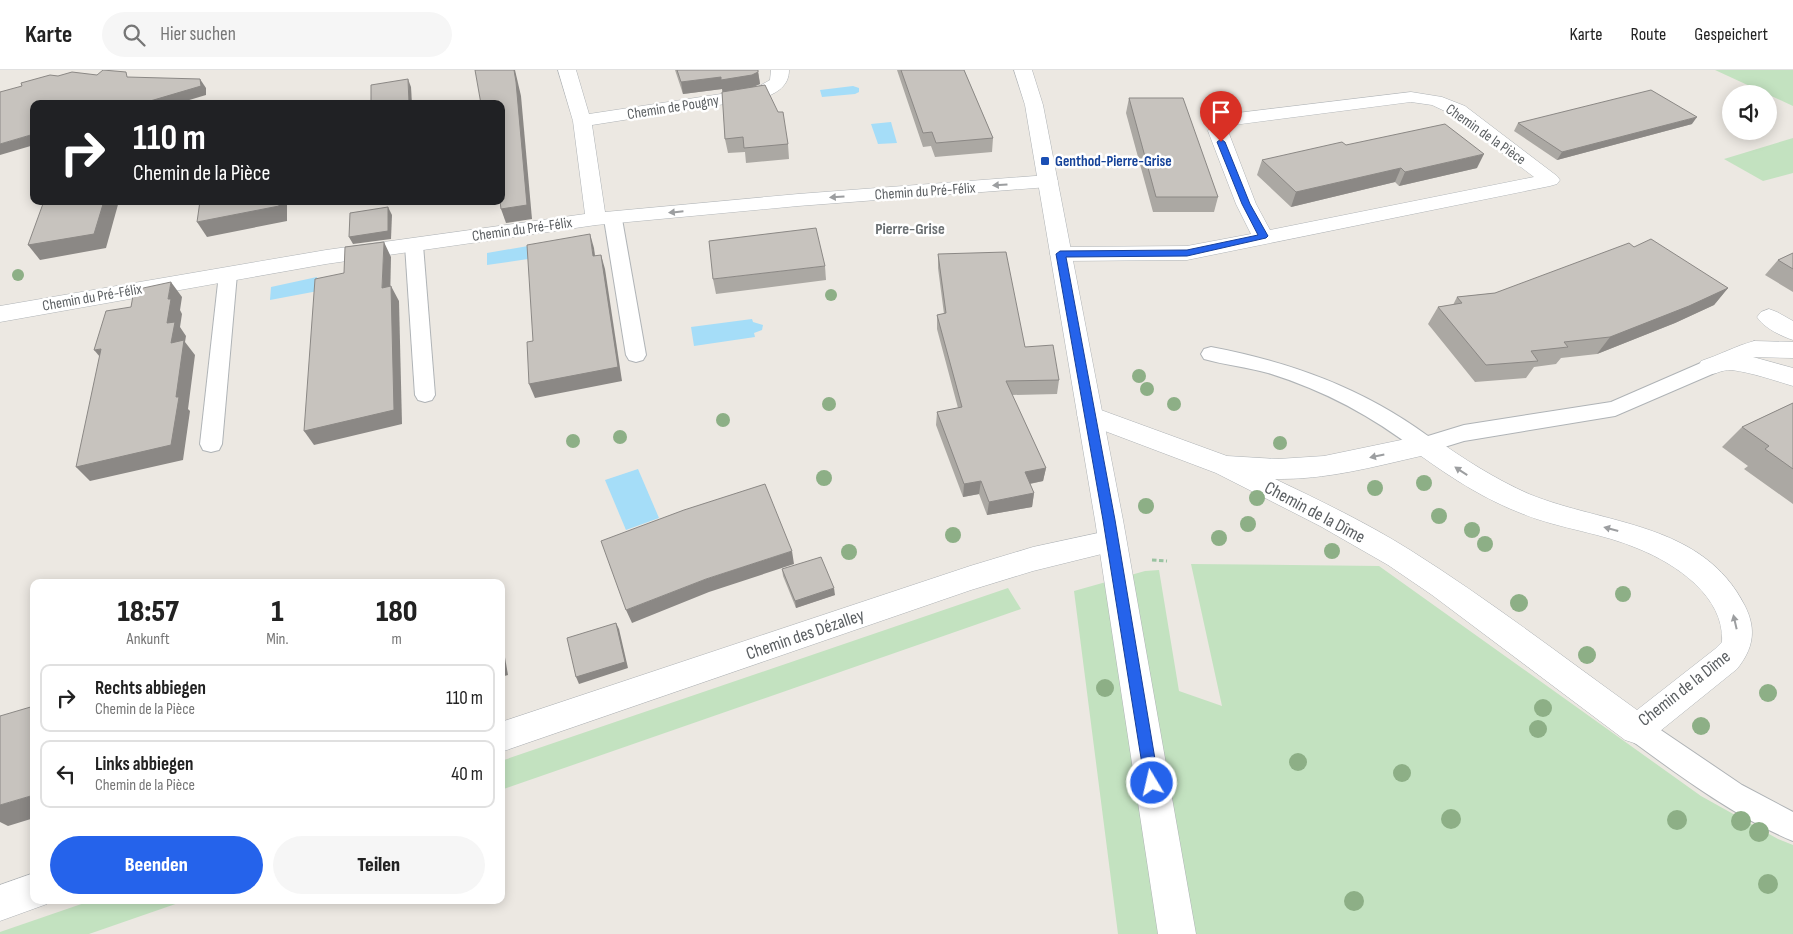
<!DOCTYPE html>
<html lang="de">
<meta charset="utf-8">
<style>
body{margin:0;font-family:"Sofia Sans Condensed",sans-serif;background:#f6f6f6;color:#222;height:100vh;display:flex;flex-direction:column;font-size:19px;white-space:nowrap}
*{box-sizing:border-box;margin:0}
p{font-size:16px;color:#767676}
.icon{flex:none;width:28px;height:28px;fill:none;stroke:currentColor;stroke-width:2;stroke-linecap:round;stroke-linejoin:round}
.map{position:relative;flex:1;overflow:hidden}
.drawer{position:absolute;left:30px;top:509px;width:475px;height:325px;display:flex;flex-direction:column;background:#fff;border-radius:10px;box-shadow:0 2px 12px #0003}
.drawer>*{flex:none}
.hud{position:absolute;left:30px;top:30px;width:475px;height:105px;border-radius:10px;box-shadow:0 2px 12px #0003;background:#202124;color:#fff;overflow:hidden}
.controls{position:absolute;left:1722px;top:15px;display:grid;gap:10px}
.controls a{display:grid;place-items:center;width:55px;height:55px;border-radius:50%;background:#fff;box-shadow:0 2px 12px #0003;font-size:25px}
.pin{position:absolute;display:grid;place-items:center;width:42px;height:42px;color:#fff;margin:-51px -21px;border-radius:50% 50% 50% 0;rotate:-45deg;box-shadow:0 0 5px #0007}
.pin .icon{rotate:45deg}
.me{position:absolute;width:55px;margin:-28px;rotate:351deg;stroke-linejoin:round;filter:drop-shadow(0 0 4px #0008)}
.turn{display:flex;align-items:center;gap:18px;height:105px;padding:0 20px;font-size:22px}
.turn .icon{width:65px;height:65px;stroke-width:2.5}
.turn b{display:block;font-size:35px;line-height:42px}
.eta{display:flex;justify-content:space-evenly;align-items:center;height:85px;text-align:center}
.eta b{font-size:30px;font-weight:800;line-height:35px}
.cta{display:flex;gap:10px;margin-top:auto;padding:10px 20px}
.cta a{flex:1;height:58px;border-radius:30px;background:#2563eb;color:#fff;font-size:20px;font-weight:800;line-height:58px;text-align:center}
.cta a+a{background:#f6f6f6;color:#222}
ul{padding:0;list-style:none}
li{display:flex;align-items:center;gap:15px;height:68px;margin:0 10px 8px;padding:0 10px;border:2px solid #e0e0e0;border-radius:10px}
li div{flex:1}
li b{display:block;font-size:19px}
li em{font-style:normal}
header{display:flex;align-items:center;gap:30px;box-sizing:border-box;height:70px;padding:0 25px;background:#fff;border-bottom:1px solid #e0e0e0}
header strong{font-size:24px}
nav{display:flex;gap:28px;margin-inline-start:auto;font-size:18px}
.search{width:350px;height:45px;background:#f6f6f6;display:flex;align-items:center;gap:12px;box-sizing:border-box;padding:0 18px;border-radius:28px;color:#767676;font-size:19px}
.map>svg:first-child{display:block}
.green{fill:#c3e2c0}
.water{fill:#a5ddf8}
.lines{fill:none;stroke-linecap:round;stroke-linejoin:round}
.service-casing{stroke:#afb3b6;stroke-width:2}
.pedestrian-casing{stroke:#afb3b6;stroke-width:1}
.minor-casing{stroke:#afb3b6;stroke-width:1}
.tertiary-casing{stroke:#afb3b6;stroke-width:1}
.path{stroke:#9ac3a1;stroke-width:3;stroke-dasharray:4.5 2.5;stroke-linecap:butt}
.service{fill:#fff;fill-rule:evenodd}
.pedestrian{fill:#fff;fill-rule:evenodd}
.minor{fill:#fff;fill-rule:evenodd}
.tertiary{fill:#fff;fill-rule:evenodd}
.tree{fill:#8daf86}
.wall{fill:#aba8a3}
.shaded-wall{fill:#8b8885}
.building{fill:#c7c3be;stroke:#8b8885}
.oneway{fill:#9c9ea0}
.route{fill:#2563eb;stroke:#184099}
.transit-dot{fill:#1a4fb4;stroke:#fff;stroke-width:2}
.labels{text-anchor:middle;stroke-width:5;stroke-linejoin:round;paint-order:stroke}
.far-street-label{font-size:15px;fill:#5a5e61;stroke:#fff}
.far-transit-label{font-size:15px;font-weight:bold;fill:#164399;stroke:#fff;text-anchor:start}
.far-neighbourhood-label{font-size:16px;font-weight:bold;fill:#6b7073;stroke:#fff}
.street-label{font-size:18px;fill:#5a5e61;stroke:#fff}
</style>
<header>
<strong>Karte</strong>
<div class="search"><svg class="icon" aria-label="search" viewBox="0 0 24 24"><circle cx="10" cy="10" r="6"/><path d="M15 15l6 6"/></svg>Hier suchen</div>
<nav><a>Karte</a><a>Route</a><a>Gespeichert</a></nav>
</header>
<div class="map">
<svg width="1793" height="864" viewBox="0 0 1793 864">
<rect width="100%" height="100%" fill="#ece8e2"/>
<g class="green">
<path d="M1715,0H1793V36Z"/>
<path d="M1793,68V103L1763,111L1724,89Z"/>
<path d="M1191,494L1379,496L1701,726L1778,769L1793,775V864H1118L1074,521L1145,501L1159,500L1179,621L1222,636Z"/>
<path d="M1008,518L1021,539L501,720V691Z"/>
<path d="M93,830H187L89,864H0V862Z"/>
</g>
<g class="water">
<path d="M853,16L859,18V22L855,24L822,27L820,20Z"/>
<path d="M891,52L897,73L878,74L871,54Z"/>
<path d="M528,176V189L487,195V183Z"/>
<path d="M317,207L318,221L270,230L271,217Z"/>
<path d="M752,249L753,252L763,255L762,260L754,263L755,267L694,276L691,257Z"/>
<path d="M638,399L659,448L626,460L605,410Z"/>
</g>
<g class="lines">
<defs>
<g id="service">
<path d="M613,144L619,145L622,149L646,285L643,290L636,292L629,290L626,285L604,149L607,145Z"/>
<path d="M414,170L420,171L423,175L435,325L432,330L425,332L418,330L415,325L405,175L408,171Z"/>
<path d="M228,198L234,200L237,204L222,374L219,380L211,382L203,380L200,374L219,204L222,200Z"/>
<path d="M1211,277C1290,292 1363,318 1428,366L1464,355L1611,332L1703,292L1710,290L1717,292L1720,297L1717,302L1615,346L1464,371L1425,383L1417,381C1372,346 1323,320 1268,303C1247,297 1225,295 1204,289L1201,284L1204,279Z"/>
<path d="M1637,647L1646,650L1742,715L1793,742V771C1733,746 1680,706 1628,668L1624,659L1628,650Z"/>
</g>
<g id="pedestrian">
<path d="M1769,239L1777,242L1793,251V270C1781,266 1764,258 1757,247L1761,242Z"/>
<path d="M1754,271L1793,272V288L1753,287L1793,298V316C1773,310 1753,303 1732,300C1720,299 1715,307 1701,303L1698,297L1701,291C1720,285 1735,276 1754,271Z"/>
</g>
<g id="minor">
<path d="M558,0H576L589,44L754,19L770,10L771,0H789C789,16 777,23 763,28L592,55L605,142L798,124L1048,105L1055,107L1058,111L1055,115L1048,117L798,136L596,155L326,194L0,252V236L326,180L585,144L573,51Z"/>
<path d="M1411,22L1442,27L1465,36L1557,106L1560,110L1557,114L1550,116L1187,190L1061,191L1053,189L1050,184L1053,179L1061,177L1187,176L1251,164L1236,134L1208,61L1213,51L1229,44ZM1411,32L1432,35L1451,44L1534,107L1270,160L1256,134L1228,61V58L1234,55Z"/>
<path d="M1090,336L1227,386L1278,389L1324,386L1425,365L1434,368C1464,389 1495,409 1529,424C1605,455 1703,452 1745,536C1757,560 1753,579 1737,599L1649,670L1637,674L1625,670L1432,525L1388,495L1320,456L1216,403L1081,352L1077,345L1081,338ZM1421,386C1453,409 1486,430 1523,444C1560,459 1603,463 1639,479C1676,494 1725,527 1722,572L1715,579L1637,640C1562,586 1488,529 1410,480C1367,453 1321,431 1275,409C1325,410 1373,397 1421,386Z"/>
<path d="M1112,460L1122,463L1126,471L1122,479L1033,501L971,520L501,682V652L970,496L1033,477Z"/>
<path d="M34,803V830H48L47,834L0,851V815Z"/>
</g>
<path id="tertiary" d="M1014,0H1032L1043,35L1123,450L1196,864H1158L1095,450L1025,35Z"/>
</defs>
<use href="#service" class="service-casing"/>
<use href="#pedestrian" class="pedestrian-casing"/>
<use href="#minor" class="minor-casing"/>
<use href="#tertiary" class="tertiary-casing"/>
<path class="path" d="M1152,490L1167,491"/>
<use href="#service" class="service"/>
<use href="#pedestrian" class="pedestrian"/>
<use href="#minor" class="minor"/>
<use href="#tertiary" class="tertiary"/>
</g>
<g class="tree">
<circle cx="18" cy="205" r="6"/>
<circle cx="831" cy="225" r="6"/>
<circle cx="1139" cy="306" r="7"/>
<circle cx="1147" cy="319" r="7"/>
<circle cx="829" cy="334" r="7"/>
<circle cx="1174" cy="334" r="7"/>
<circle cx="723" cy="350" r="7"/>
<circle cx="620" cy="367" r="7"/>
<circle cx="573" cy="371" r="7"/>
<circle cx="1280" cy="373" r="7"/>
<circle cx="824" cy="408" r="8"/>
<circle cx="1424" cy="413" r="8"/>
<circle cx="1375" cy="418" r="8"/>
<circle cx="1257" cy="428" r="8"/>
<circle cx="1146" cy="436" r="8"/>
<circle cx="1439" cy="446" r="8"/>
<circle cx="1248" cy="454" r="8"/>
<circle cx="1472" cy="460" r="8"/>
<circle cx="953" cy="465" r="8"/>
<circle cx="1219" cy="468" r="8"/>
<circle cx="1485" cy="474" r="8"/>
<circle cx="1332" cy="481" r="8"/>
<circle cx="849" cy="482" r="8"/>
<circle cx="1623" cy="524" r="8"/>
<circle cx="1519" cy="533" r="9"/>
<circle cx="1587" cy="585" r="9"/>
<circle cx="1105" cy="618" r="9"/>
<circle cx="1768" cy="623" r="9"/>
<circle cx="1543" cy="638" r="9"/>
<circle cx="1701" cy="656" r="9"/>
<circle cx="1538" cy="659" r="9"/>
<circle cx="1298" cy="692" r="9"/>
<circle cx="1402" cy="703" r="9"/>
<circle cx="1451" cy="749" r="10"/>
<circle cx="1677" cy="750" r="10"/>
<circle cx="1741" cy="751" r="10"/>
<circle cx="1759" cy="762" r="10"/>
<circle cx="1768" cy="814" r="10"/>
<circle cx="1354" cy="831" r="10"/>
</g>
<g class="wall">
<path d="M675,0H758L760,14L755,16L788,74L789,89L746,93L745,82L728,83L725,69L722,19L683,24Z"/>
<path d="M897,0H964L993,68L992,82L935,87L931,76L923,77Z"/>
<path d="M1129,28L1218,127L1214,142H1153L1126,43Z"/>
<path d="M1518,53L1692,54L1557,90L1514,61Z"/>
<path d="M1346,75L1477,98L1399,116L1395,112L1291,137L1257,105L1262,90Z"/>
<path d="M1634,177L1728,218L1714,235L1675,253L1597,284L1561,288L1556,294L1534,297L1526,308L1475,312L1428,254L1438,237L1453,235L1457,227L1495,223Z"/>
<path d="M1793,183V222L1765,205L1778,190Z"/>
<path d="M938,184L1025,277L1059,310L1057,324L1012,325L1046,398L1043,411L1030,414L1034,423L1032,437L987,445L979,424L963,427L936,355L937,342L958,338L937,259V245L944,244L938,198Z"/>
<path d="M825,196L826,210L716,224L713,209Z"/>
<path d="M1793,333V434L1744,399L1748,396L1722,377L1742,357Z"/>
<path d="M782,499L835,525L796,538L783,506Z"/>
</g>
<g class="shaded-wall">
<path d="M514,0H515L521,26L532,149L506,153L501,139Z"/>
<path d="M758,2L760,14L753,17L723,22L722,19L683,24L681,12Z"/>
<path d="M200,9L206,18V25L176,34H140Z"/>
<path d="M408,9L411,17L412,34H409Z"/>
<path d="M1697,47L1692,54L1557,90L1562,82Z"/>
<path d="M34,64V75L0,85V74Z"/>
<path d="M1484,84L1477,98L1399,116L1405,102Z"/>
<path d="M1401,98L1395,112L1291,137L1296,122Z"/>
<path d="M104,131H119L106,178L40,190L28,175Z"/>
<path d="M279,131H287V151L207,167L197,152Z"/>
<path d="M388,137L392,145L391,169L353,174L349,167Z"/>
<path d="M590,164L594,178L597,200L593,186Z"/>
<path d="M384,172L391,187L390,233L382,218Z"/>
<path d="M601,185L605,199L622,311L535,328L529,314Z"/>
<path d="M171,212L182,227L180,240L182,244L180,257L186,266L185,272L195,285L188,339L190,341L183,390L90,411L76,397L176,327L171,273L167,253L168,229Z"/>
<path d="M391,216L399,231L402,354L314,375L304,361Z"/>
<path d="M1728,218L1714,235L1675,253L1597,284L1610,267Z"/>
<path d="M101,279L107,295L94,280Z"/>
<path d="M1046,398L1043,411L1023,415L1025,402Z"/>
<path d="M981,411L979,424L963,427L964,414Z"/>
<path d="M1034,423L1032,437L987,445L989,432Z"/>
<path d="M792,481L794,494L709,522L632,553L626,540L706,509Z"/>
<path d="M834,518L835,525L796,538L795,531Z"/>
<path d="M616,553L619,559L628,598L579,614L576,607Z"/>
<path d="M501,564L508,605L501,607Z"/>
<path d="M34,725V748L8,756L0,752V735Z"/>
</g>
<g class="building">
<path d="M103,0L126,2L127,7L200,9L201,16L140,34H34V64L0,74V22L22,16L21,13L50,5L58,6L72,2L97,5Z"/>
<path d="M475,0H514L516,12L527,135L501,139L500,131H501V34H481Z"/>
<path d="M677,0H758V2L752,5L721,10V7L681,12Z"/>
<path d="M901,0H964L993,68L936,73L932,62L923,63Z"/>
<path d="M408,9L409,34H371V15Z"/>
<path d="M765,15L778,42H783L788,74L744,78L743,67L725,69L722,22Z"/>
<path d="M1651,20L1697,47L1562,82L1518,53Z"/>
<path d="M1129,28H1183L1218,127H1156Z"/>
<path d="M1445,54L1484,84L1405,102L1401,98L1296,122L1262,90L1342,72L1346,75Z"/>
<path d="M44,131H104L94,164L28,175Z"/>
<path d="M200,131H279V136L197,152Z"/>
<path d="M388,137V161L349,167L350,143Z"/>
<path d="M816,158L825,196L713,209L709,171Z"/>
<path d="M590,164L593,186L601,185L618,297L529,314L527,272L533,271L527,175Z"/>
<path d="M1651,169L1728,218L1689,236L1610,267L1564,272L1568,277L1531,281L1538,291L1486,295L1438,237L1462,233L1457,227L1495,223L1629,173L1634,177Z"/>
<path d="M384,172L382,218L391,216L394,340L304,361L315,209L344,203L345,177Z"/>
<path d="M1006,182L1025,277L1053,275L1059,310L1006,311L1046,398L1025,402L1034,423L989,432L981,411L964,414L937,342L962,337L937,245L946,243L938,184Z"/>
<path d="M1793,183V199L1778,190Z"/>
<path d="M171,212L168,229H171L167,253L175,252L171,273L184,270L176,327H179L171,375L76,397L101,279L94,280L106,241L131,237L134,220Z"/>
<path d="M1793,333V399L1765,379L1769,376L1742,357Z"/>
<path d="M765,414L792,481L706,509L626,540L601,471L684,440Z"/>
<path d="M821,487L834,518L795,531L782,499Z"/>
<path d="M616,553L625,592L576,607L567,568Z"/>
<path d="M34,636V725L0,735V646Z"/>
</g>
<defs><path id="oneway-solid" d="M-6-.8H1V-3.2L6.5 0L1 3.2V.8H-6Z" transform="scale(1.25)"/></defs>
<g class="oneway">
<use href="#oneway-solid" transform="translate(1000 115) rotate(176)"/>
<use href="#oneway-solid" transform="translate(837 127) rotate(176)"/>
<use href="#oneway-solid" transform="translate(676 142) rotate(174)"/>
<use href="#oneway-solid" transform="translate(1377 386) rotate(168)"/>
<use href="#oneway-solid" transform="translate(1461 401) rotate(-147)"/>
<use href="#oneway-solid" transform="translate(1611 459) rotate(-165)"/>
<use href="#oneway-solid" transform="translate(1735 552) rotate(-103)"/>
</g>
<path class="route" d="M1221,69L1225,72L1250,134L1268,166L1266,168L1187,186L1066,187L1115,450L1159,713L1157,718L1152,720L1147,718L1145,713L1103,450L1056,184L1060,181L1187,180L1258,165L1242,134L1217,72Z"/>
<rect class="transit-dot" x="1040" y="86" width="10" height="10" rx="2.5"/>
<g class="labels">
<g class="far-street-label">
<text transform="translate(673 37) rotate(-9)" y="5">Chemin de Pougny</text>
<text transform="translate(1486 64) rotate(35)" y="5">Chemin de la Pièce</text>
<text transform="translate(925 121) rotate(-4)" y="5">Chemin du Pré-Félix</text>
<text transform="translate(522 159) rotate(-8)" y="5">Chemin du Pré-Félix</text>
<text transform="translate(92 227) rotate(-10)" y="5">Chemin du Pré-Félix</text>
</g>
<g class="far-transit-label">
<text x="1055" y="96">Genthod-Pierre-Grise</text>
</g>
<g class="far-neighbourhood-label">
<text x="910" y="164">Pierre-Grise</text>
</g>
<g class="street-label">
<text transform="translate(1315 442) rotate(28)" y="6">Chemin de la Dîme</text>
<text transform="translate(805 564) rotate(-19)" y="6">Chemin des Dézalley</text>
<text transform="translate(1684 618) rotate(-38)" y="6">Chemin de la Dîme</text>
</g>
</g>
</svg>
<div class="controls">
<a><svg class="icon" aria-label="sound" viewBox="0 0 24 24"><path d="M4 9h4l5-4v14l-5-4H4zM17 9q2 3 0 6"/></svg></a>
</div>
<div class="pin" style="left:1221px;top:72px;background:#d93025"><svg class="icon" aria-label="arrive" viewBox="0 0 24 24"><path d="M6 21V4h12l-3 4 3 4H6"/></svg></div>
<svg class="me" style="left:1152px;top:713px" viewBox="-20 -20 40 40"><circle r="17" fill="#2563eb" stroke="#fff" stroke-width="3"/><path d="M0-11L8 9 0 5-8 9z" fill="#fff"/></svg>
<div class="hud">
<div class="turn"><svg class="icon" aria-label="right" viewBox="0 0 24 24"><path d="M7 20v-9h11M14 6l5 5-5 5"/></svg><div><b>110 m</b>Chemin de la Pièce</div></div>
</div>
<section class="drawer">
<div class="eta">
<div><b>18:57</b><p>Ankunft</p></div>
<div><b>1</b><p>Min.</p></div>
<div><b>180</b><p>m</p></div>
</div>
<ul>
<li><svg class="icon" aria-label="right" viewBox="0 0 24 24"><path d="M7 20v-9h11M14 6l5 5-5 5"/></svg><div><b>Rechts abbiegen</b><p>Chemin de la Pièce</p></div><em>110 m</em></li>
<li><svg class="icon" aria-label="left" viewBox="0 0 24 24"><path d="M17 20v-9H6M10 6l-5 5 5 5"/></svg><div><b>Links abbiegen</b><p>Chemin de la Pièce</p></div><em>40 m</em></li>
</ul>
<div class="cta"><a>Beenden</a><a>Teilen</a></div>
</section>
</div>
